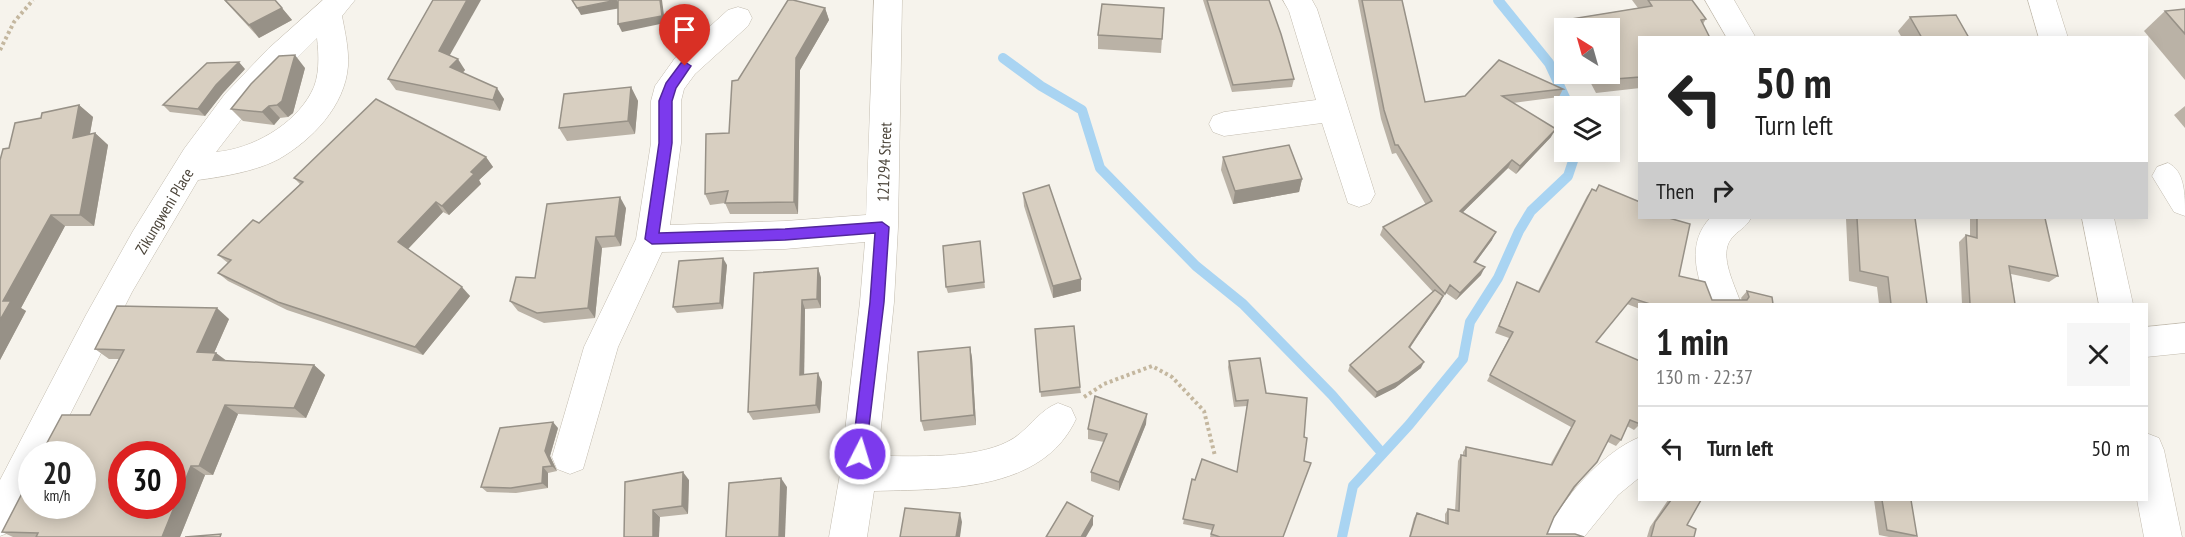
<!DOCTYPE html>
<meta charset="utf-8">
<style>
body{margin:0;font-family:"PT Sans Narrow",sans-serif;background:#f6f6f6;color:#222;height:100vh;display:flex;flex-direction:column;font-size:22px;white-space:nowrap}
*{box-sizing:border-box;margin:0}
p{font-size:20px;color:#767676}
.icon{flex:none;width:33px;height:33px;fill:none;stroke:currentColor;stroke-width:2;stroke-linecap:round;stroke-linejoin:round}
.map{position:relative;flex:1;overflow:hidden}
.sheet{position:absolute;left:1638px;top:303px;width:510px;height:198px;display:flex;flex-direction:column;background:#fff;border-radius:0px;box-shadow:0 3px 15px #0003}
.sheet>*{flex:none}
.guide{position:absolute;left:1638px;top:36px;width:510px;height:183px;border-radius:0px;box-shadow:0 3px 15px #0003;background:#fff;color:#222;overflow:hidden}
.needle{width:39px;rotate:323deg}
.tools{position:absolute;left:1554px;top:18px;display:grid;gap:12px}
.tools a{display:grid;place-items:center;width:66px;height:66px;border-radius:0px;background:#fff;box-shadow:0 3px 15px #0003;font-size:30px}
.speed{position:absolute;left:18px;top:441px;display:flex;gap:12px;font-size:30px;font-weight:700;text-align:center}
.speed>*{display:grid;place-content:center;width:78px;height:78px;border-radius:50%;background:#fff;box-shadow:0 3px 15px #0003;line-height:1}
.speed small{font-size:15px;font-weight:400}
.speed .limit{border:9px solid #d22;background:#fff;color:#111}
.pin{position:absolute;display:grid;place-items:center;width:51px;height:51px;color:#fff;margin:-62px -26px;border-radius:50% 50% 50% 0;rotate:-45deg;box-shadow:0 0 6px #0007}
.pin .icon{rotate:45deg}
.me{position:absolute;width:66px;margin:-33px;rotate:5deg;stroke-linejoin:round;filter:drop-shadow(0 0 4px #0008)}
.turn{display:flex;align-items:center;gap:21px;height:126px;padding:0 18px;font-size:27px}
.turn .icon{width:78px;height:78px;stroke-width:2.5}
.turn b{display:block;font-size:42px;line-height:51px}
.then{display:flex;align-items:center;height:57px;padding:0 18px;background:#0003;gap:12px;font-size:22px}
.round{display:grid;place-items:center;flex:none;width:63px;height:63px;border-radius:0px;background:#f6f6f6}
.head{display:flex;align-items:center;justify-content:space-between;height:102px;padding:0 18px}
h1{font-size:36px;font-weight:700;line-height:45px}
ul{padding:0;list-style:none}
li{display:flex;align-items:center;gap:18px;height:84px;padding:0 18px;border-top:2px solid #e0e0e0}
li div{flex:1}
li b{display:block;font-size:22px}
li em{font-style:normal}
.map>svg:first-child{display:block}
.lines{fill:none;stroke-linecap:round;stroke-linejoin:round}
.stream{stroke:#a9d4f2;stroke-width:10}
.minor-casing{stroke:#c2bbae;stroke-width:1}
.path{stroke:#c4b79f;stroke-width:4;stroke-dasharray:3 3;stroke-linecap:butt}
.minor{fill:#fff;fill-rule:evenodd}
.wall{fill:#bab2a6}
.shaded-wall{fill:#979187}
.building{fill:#d8cfc1;stroke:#979187;stroke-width:1.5;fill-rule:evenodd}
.route{fill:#7c3aed;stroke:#51269a;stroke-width:1.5}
.labels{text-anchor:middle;stroke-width:4.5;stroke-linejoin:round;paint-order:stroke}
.street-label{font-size:16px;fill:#4b4439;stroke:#fff}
</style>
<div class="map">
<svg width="2185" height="537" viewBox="0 0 2185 537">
<rect width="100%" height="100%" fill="#f6f3ec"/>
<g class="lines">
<g class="stream">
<path d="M1498,0L1549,63L1569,106"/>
<path d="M1003,58L1041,86L1082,110L1100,168L1196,266L1243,304L1332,395L1382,453"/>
<path d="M1342,537L1353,486L1409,425L1463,359L1470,322L1498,278L1519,231L1531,211L1568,176L1576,152"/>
</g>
<defs>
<g id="minor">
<path d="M323,0H355L342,16C345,32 349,49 348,66C345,106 312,140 279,159C257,171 222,177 198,180L132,292L50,454H32V494L13,531L0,536V480L86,315L133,231L184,149L225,94L268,49ZM317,38C319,55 320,78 311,93C294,125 252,149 216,152L260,95Z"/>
<path d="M874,0H902L898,227L894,302L878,456C916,456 973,459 1007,442C1028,432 1037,411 1058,403L1071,408L1076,419C1042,493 942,489 874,491L867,537H829L840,474L860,302L865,242L785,249L662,252L618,347L583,469L570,474L557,469L552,457L584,347L636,239L651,143V101L655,86L675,58L728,10L738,7L748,10L752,18L748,26L695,74L684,89L681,101V143L670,225L785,221L866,215Z"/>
<path d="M1283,0H1312L1317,9L1375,194L1370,203L1359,207L1348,203L1322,123L1224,136L1213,132L1209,124L1213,116L1224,112L1316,100L1289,11Z"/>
<path d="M1705,0H1734L1756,38H1727Z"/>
<path d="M2028,0H2056L2068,38H2039Z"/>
<path d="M2168,163C2185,171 2185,194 2185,216L2174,212L2152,176L2157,167Z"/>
<path d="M1710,218H1751C1746,228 1738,230 1731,239C1718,256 1736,287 1741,304H1707C1697,275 1686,244 1710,218Z"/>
<path d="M2082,218H2114L2133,304H2099Z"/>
<path d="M2185,323V353L2146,357V327Z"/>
<path d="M2146,433L2159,438L2164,450L2182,537H2144L2137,500H2146Z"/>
<path d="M1640,437V477L1618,495L1584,537H1544C1560,501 1602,452 1640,437Z"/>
</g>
</defs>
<use href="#minor" class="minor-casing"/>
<g class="path">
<path d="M0,50L14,22L33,0"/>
<path d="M1084,397L1104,384L1152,366L1172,377L1204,411L1215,456"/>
</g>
<use href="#minor" class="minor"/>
</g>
<g class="wall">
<path d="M224,0H275L292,20L259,38Z"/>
<path d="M1203,0H1269L1294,79L1292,87L1232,92Z"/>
<path d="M1358,0H1402L1425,102L1563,89L1559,97L1513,103L1551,137L1516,174L1508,168L1462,213L1492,240L1475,263L1481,275L1456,300L1446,293L1410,348L1421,368L1395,388L1375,398L1348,371L1350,365L1433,292L1380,235L1383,227L1426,205L1396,153L1392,154L1381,119Z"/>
<path d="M1632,0H1692L1706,19L1703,24L1640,38V88L1596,93L1586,74H1610V28H1566L1571,19L1638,8Z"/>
<path d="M825,8L829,20L800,70L798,214H730L725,203L710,205L705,194L729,133L738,80Z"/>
<path d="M1164,8L1161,53L1098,49V35Z"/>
<path d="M2185,9V80L2144,31L2165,11Z"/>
<path d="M1910,17L1969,38H1902L1898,31Z"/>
<path d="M450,55L465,70L463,73L504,99L500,111L396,90L388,79Z"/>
<path d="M305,68L293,113L288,117L280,118L274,125L243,121L231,109Z"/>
<path d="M245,69L223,93L205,116L170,112L163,105Z"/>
<path d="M631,87L638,101L635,134L567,141L559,128Z"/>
<path d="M79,105L93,117L90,134L95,133L108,145L94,226H65L21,308L26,311L0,360V160L9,148Z"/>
<path d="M2185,106V128L2174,115Z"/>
<path d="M486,157L493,167L479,180L481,184L449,215L443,212L408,249L470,296L423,355L287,310L228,281L218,273L228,263L218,255L259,223L300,184L294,178Z"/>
<path d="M1223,157L1302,179L1299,192L1233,204L1221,170Z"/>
<path d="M1599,185L1679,276L1712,300H1742L1741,298L1747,291L1773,304H1640V309L1627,304L1596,342L1640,424L1634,430L1627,426L1621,440L1616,446L1608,442L1554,517L1547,534L1584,537H1409L1414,518L1417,513L1445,522V514L1448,509L1455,511L1458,461L1461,455L1463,456V452L1466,447L1550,465L1571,427L1487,381L1509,338L1495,333L1514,289L1517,282L1538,291L1587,196L1592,189L1596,190Z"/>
<path d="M1023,193L1081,291L1053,298L1024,206Z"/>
<path d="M626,208L621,246L602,248L595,318L544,323L518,311L510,301L535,278Z"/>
<path d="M1848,218H1909L1927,304H1879L1877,287L1849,281L1846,219Z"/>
<path d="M1970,218H2045L2058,276L2049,282L2011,274L2015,304H1962L1959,242L1966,235L1970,236Z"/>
<path d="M980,241L985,288L948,293L946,287Z"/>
<path d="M727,265L723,309L677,313L673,307Z"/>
<path d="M818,268L821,278V308L805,309L804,375L822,382L820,413L753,420L748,412L754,273Z"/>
<path d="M229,319L214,353H216L227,361L314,365L325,375L306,418L238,414L213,475H205L180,537H13L2,532L90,415L119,359H109L95,349Z"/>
<path d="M1035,329L1080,387L1081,393L1041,397Z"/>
<path d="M970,347L972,358L976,425L924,431L921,421Z"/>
<path d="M1260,358L1283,537H1210L1212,530L1183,524L1192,479L1195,480L1237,472L1247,406L1234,407L1228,367L1229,361Z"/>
<path d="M1146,424L1119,491L1091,481V472L1104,442L1088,439V429Z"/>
<path d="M558,428L550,456L557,471L548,473V488L516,493L487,492L481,487Z"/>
<path d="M689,480L688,514L660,517L625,482Z"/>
<path d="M1668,500H1701L1687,525L1694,537H1647L1650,527Z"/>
<path d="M1874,500H1911L1917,536L1914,537H1889L1879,535Z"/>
</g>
<g class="shaded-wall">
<path d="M467,0H481L446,62L439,51Z"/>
<path d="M617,0L621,8L581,15L577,8Z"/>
<path d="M660,0H662L665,23L622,32L618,24Z"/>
<path d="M282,8L292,20L259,38L249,25Z"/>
<path d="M825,8L829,20L800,70L798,214L794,202L796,58Z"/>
<path d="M295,55L305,68L293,113L288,117L277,105Z"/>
<path d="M458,59L465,70L457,78L450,67Z"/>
<path d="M239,62L245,69L223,93L205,116L198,109L216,85Z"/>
<path d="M631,87L638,101L635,134L628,121Z"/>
<path d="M497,88L504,99L500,111L493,100Z"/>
<path d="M79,105L93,117L87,149L73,138Z"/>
<path d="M269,106L280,118L274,125L262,112Z"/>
<path d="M1556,129L1551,137L1516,174L1520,166Z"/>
<path d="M95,133L108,145L94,226L80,215Z"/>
<path d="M486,157L493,167L479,180L481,184L449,215L442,206L471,172Z"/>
<path d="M1512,160L1508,168L1456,219L1460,211Z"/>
<path d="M1302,179L1299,192L1233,204L1235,191Z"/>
<path d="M620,197L626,208L621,246L615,236Z"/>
<path d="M436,202L443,212L406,251L398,242Z"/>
<path d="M51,215L65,226L21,308L26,311L0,360V320L3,301Z"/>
<path d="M1496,232L1492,240L1470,270L1474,262Z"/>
<path d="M596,237L602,248L595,318L588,308Z"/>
<path d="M723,258L727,265L723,309L720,303Z"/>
<path d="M1485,267L1481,275L1456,300L1460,293Z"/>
<path d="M818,268L821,278V308L817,299Z"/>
<path d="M1081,279V291L1053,298V286Z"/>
<path d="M462,287L470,296L423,355L415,347Z"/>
<path d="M1443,296L1440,303L1406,353L1409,347Z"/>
<path d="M802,300L805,309L804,384L800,375Z"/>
<path d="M217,308L229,319L210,362L197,352Z"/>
<path d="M970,347L972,358L976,425L974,415Z"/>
<path d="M216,353L229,363L213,360Z"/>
<path d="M1424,362L1421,368L1395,388L1375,398L1377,392Z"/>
<path d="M314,365L325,375L306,418L294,408Z"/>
<path d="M818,373L822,382L820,413L816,405Z"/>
<path d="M225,405L238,414L213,475L199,466Z"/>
<path d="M1147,414L1146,424L1119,491V482Z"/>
<path d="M553,422L558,428L550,456L557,471L552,466L545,451Z"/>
<path d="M191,466L205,475L180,537H162Z"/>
<path d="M543,467L548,473V488L542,483Z"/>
<path d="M683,472L689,480L688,514L682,506Z"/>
<path d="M781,478L787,487L785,537H779Z"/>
<path d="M653,510L660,517L659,537H653Z"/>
<path d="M960,513L962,522L960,537H956Z"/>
<path d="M1093,516V525L1086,537H1081Z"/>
</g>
<g class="building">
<path d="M225,0H275L282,8L249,25Z"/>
<path d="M433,0H467L439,51L458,59L450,67L497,88L493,100L388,79Z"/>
<path d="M572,0H617L577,8Z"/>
<path d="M618,0H660L662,16L618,24Z"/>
<path d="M788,0H793L825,8L796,58L794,202L725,203L728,191L705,194L706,134L729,133L732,81L738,80Z"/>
<path d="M1207,0H1269L1281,34L1294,79L1233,85Z"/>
<path d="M1362,0H1402L1425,102L1465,96L1499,60L1563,89L1502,96L1556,129L1520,166L1512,160L1460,211L1496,232L1474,262L1485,267L1460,293L1450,285L1445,294L1383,227L1432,201L1398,145H1395L1384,110Z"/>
<path d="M1648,0H1692L1706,19L1701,20L1710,38H1640V77L1602,80L1599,74H1610V28H1576L1571,19L1652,6Z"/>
<path d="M1102,4L1164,8L1162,39L1098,35Z"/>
<path d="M2185,9V34L2165,11Z"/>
<path d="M1956,15L1969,38H1922L1910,17Z"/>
<path d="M295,55L282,101L277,105L269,106L262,112L231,109L251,84L279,56Z"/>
<path d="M239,62L216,85L198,109L163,105L207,63Z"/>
<path d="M631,87L628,121L559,128L564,94Z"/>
<path d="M376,99L486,157L471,172L474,174L442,206L436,202L398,242L462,287L415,347L278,302L218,273L231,260L218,255L253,220L259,223L303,182L294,178Z"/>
<path d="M79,105L73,138L95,133L80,215H51L3,301H11L0,320V160L3,149L9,148L15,123L41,118L42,113Z"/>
<path d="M1289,145L1302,179L1235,191L1223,157Z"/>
<path d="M1049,185L1081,279L1053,286L1023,193Z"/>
<path d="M1599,185L1640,202V218H1669L1690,224L1679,276L1705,282L1712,300H1747L1749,297L1747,291L1772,297L1773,304H1650L1632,298L1596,342L1640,361V424L1630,420L1621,440L1611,435L1597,462L1574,487L1554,517L1547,534H1575L1584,537H1410L1417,513L1448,524V509L1459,511L1461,455L1466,456V447L1552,465L1575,421L1490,375L1513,332L1499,326L1517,282L1539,292L1592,189L1596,191Z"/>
<path d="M620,197L615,236L596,237L588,308L537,313L510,301L516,277L535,278L547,204Z"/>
<path d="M1857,218H1915L1927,304H1891L1888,277L1860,271Z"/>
<path d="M1977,218H2045L2058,276L2009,266L2015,304H1970L1966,235L1977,238Z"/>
<path d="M980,241L984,282L946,287L943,246Z"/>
<path d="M723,258L720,303L673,307L679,261Z"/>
<path d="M818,268L817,299L802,300L800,375L818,373L816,405L748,412L754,273Z"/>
<path d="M1435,290L1443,296L1409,347L1424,362L1398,382L1377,392L1350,365Z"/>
<path d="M117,306L217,308L197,352L216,353L213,360L314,365L294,408L225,405L199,466H191L162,537H36L38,533L2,532L32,474V506H82V454H41L62,415H90L124,350L95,349ZM122,454H172V506H122Z"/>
<path d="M1074,326L1080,387L1040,392L1035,329Z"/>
<path d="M970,347L974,415L921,421L918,352Z"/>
<path d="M1260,358L1266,393L1307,398L1304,437L1307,438L1304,461L1311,463L1283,537H1220L1211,534L1214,525L1183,519L1192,479L1195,480L1202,459L1237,472L1248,400L1236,401L1229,361Z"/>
<path d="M1095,396L1147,414L1119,482L1091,472L1107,434L1088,429Z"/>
<path d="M553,422L545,451L552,466L543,467L542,483L511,488L481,487L500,428Z"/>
<path d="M683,472L682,506L653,510V537H624L625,482Z"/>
<path d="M781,478L779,537H726L729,483Z"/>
<path d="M1671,500H1701L1687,525L1696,529L1694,537H1651L1655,522Z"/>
<path d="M1882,500H1911L1917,536L1887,530Z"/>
<path d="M1067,502L1093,516L1081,537H1046Z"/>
<path d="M905,508L960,513L956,537H900Z"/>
<path d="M221,534L220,537H185Z"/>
</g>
<path class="route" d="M685,62L691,66L676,88L672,101V143L659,233L785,229L882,222L889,227L884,302L865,459L860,461L854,459L852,454L870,302L875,233L785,240L652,244L645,239L659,143V101L666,83L681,63Z"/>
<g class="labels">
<g class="street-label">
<text transform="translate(884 162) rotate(-88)" y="6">121294 Street</text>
<text transform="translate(164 211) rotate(-59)" y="6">Zikungweni Place</text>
</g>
</g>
</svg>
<div class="tools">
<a><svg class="needle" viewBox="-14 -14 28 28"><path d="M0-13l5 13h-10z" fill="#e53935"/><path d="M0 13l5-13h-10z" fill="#767676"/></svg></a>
<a><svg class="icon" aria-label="layers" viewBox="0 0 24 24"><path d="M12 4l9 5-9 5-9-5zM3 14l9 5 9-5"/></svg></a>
</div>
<div class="speed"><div>20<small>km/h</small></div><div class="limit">30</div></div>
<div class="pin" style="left:685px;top:66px;background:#d93025"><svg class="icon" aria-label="arrive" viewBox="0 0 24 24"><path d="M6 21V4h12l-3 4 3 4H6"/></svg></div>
<svg class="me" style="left:860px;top:454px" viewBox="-20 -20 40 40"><circle r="17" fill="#7c3aed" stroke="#fff" stroke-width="3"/><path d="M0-11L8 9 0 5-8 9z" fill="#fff"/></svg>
<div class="guide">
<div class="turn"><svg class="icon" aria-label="left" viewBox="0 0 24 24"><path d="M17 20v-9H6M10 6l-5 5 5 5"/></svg><div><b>50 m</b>Turn left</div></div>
<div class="then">Then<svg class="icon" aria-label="right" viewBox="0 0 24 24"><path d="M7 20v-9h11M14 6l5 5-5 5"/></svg></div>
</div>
<section class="sheet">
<div class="head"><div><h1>1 min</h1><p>130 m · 22:37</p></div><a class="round"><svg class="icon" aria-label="close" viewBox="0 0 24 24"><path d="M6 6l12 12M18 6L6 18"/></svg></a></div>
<ul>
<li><svg class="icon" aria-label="left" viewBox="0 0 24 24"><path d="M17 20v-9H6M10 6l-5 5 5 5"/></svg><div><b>Turn left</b></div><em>50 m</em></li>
</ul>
</section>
</div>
